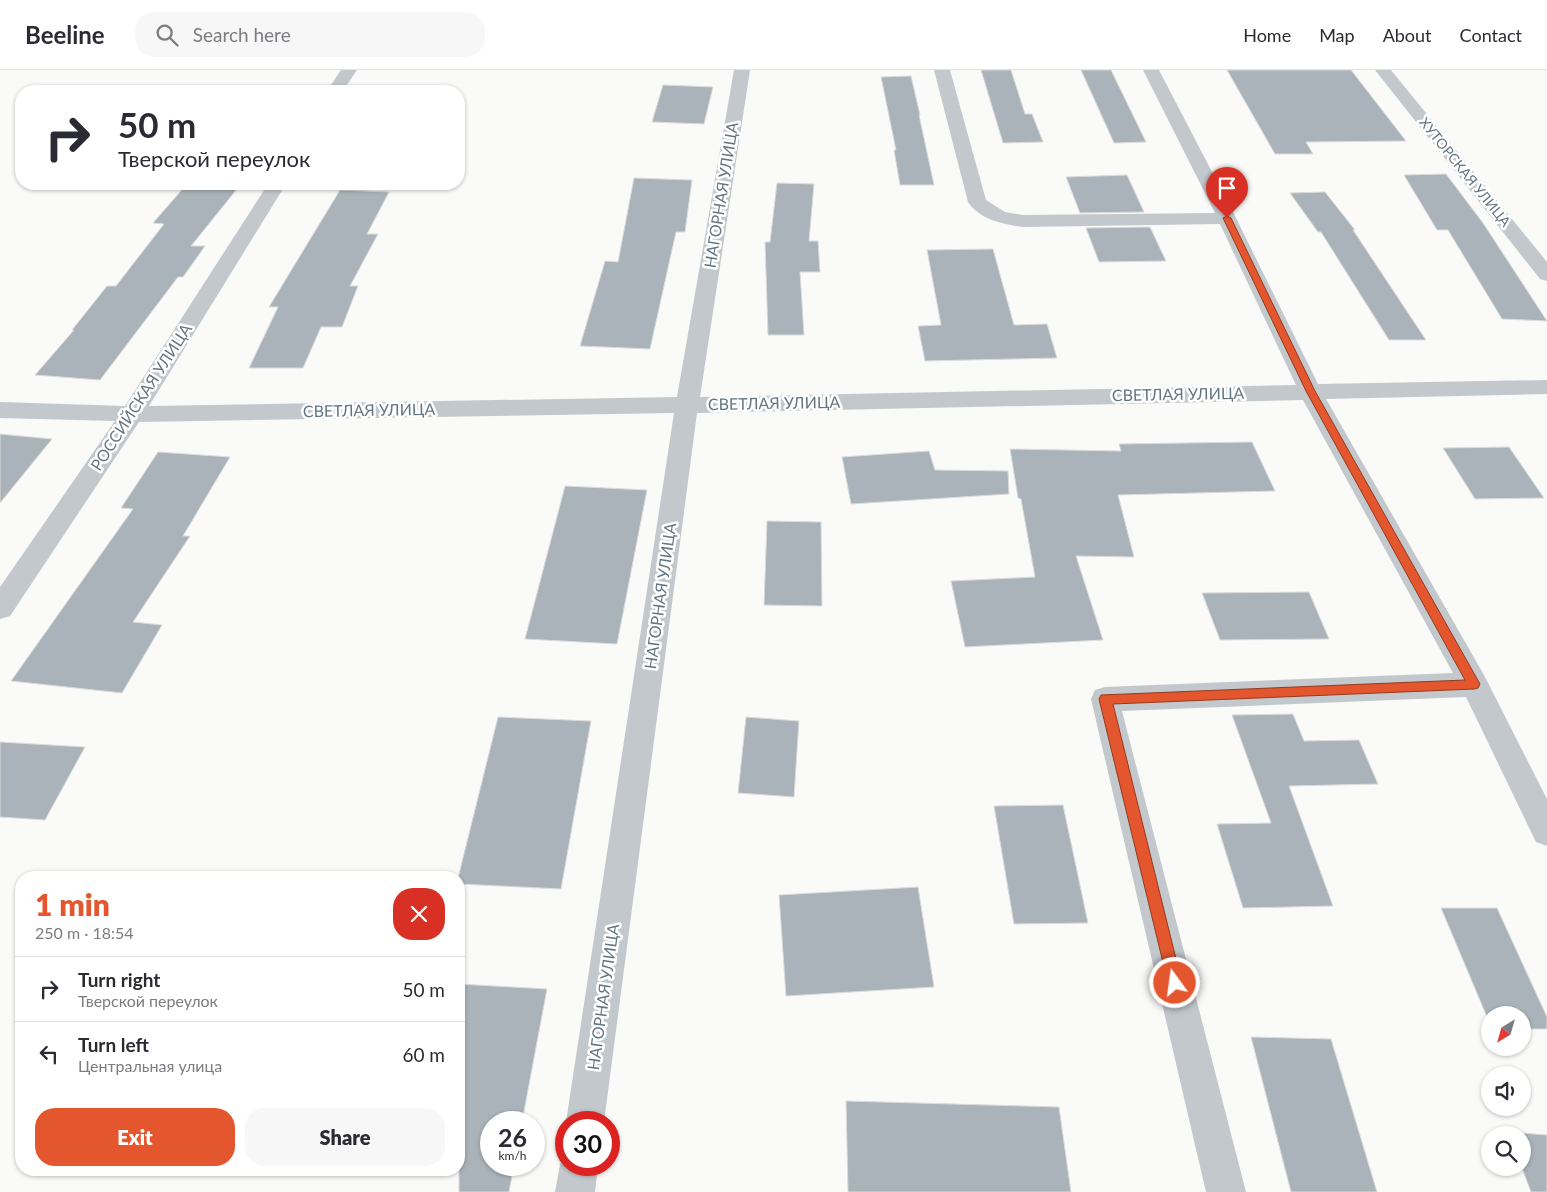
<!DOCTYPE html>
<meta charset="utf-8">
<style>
body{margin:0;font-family:Lato,sans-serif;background:#f7f7f7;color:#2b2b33;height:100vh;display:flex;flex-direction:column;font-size:19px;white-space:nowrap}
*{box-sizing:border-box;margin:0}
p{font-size:16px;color:#7c7c81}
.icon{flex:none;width:28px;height:28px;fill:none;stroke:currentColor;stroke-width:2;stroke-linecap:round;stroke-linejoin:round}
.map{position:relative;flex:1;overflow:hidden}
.side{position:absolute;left:15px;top:801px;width:450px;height:305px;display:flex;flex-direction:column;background:#fff;border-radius:20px;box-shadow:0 1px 4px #0004}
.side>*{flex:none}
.hud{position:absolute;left:15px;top:15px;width:450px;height:105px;border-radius:20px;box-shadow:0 1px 4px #0004;background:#fff;color:#2b2b33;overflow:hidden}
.needle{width:32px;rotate:217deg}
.tools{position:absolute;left:1481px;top:936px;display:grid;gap:10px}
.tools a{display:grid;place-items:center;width:50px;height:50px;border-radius:50%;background:#fff;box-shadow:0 1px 4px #0004;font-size:25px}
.speed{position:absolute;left:480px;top:1041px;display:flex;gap:10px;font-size:25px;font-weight:700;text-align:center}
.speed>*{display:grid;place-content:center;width:65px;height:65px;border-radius:50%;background:#fff;box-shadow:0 1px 4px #0004;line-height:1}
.speed small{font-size:12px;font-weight:400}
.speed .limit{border:8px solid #d22;background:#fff;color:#111}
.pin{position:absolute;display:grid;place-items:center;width:42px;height:42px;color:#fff;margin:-51px -21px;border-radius:50% 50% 50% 0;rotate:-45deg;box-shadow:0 0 5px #0007}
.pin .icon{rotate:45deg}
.me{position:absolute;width:55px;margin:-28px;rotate:346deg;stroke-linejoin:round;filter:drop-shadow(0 0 4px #0008)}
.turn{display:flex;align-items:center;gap:18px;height:105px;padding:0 20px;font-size:22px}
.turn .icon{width:65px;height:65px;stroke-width:2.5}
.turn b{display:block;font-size:35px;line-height:42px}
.round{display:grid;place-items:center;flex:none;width:52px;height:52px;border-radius:20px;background:#f7f7f7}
.head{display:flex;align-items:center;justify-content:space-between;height:85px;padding:0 20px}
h1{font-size:30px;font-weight:800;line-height:38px;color:#e4572e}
.action{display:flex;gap:10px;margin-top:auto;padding:10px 20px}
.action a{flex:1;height:58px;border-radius:20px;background:#e4572e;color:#fff;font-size:20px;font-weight:800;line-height:58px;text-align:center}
.action a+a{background:#f7f7f7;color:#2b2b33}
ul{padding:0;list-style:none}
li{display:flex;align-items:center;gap:15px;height:65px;padding:0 20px;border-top:1px solid #e1e1e2}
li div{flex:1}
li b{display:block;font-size:19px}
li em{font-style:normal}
header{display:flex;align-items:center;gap:30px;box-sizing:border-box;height:70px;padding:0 25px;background:#fff;border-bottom:1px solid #e1e1e2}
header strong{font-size:24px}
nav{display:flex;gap:28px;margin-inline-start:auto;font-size:18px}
.search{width:350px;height:45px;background:#f7f7f7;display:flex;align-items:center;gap:12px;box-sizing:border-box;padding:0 18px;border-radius:20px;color:#7c7c81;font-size:19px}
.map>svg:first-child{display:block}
.building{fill:#aab3b9;stroke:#dcdcda}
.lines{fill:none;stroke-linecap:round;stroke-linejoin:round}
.minor{fill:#c3c8cc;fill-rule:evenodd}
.route{fill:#e4572e;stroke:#94391e}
.labels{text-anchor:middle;stroke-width:5;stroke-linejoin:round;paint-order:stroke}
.far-street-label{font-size:14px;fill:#657683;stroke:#fff}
.street-label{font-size:16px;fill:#657683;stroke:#fff}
</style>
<header>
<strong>Beeline</strong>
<div class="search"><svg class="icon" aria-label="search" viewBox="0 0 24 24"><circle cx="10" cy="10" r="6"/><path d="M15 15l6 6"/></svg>Search here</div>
<nav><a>Home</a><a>Map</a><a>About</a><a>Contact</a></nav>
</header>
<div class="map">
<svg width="1547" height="1122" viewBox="0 0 1547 1122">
<rect width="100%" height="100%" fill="#fafaf8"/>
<g class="building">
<path d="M981,0H1011L1025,44H1032L1043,72L1003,73Z"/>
<path d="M1081,0H1111L1146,72L1114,73Z"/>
<path d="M1227,0H1351L1406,71L1306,72L1313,84H1275Z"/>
<path d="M911,6L920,45H919L934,115H900L894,80H896L881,7Z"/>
<path d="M663,15L713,17L704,54L652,52Z"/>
<path d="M1446,104L1483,153L1547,251L1502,249L1448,160H1437L1404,105Z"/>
<path d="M1127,105L1144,142L1080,143L1066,107Z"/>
<path d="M634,108L692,110L685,162H676L650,279L580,276L605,191L618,192Z"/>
<path d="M777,113L814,114L809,171H818L820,202H800L804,265H768L765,172H770Z"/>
<path d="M187,114H241L191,176H205L183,207H178L100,310L35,305L74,260H72L107,216H116L164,154L153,153Z"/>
<path d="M340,120L389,122L367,164H378L350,216H358L342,257H321L303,298H249L278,237H269Z"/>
<path d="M1325,122L1355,160H1353L1426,270H1389L1321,162H1318L1290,123Z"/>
<path d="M1150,157L1166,191L1099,192L1086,158Z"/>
<path d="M993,179L1014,255L1047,254L1057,288L925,291L918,256L941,255L927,180Z"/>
<path d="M0,364L52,369L0,433Z"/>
<path d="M1252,372L1275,421L1118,425L1134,487L1076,486L1103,570L965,577L951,511L1035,507L1021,429L1018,428L1010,379L1121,381L1119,374Z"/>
<path d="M1509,377L1544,428L1475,429L1443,378Z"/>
<path d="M929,381L935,400L1008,401L1009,424L851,434L842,387Z"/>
<path d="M158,382L230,387L183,466H190L133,552L162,555L122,623L11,611L133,439L121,438Z"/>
<path d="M565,416L647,420L617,574L525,569Z"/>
<path d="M767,451L821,452L822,536L764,535Z"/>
<path d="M1309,522L1329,569L1220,570L1202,523Z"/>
<path d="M1293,644L1304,671L1359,670L1378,714L1289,716L1333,836L1243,838L1217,754L1271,753L1232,645Z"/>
<path d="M498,647L591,651L561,819L459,814L458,808Z"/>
<path d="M746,647L799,651L794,727L738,723Z"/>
<path d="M0,672L85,677L45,750L0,747Z"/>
<path d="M1063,735L1088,853L1014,854L994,736Z"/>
<path d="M918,817L934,917L786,926L779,825Z"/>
<path d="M1441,838H1497L1547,947V959H1522V945H1490V954Z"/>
<path d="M459,914L547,919L522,1052H491V1095H514L509,1122H459Z"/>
<path d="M1251,967L1331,969L1377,1122H1291Z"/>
<path d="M846,1031L1059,1037L1071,1122H848Z"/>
<path d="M1510,1062L1547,1065V1122H1531L1522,1098V1065H1512Z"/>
</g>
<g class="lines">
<g class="minor">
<path d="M341,0H357L343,21H327Z"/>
<path d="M734,0H750L700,327L1296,315L1220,154L1023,157C1003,154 980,150 968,132L934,0H950L986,130L1005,142L1023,145L1215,143L1143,0H1159L1236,148L1318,314L1547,310V324L1326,329L1484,605L1547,729V776L1536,772L1466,627L1122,641L1246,1122H1206L1091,629L1095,620L1105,617L1453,603L1303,330L697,343L604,1052H566L674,343L139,352L10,546L0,549V517L115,351L0,348V332L125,336L268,114H286L149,336L677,327Z"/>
<path d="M1375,0H1391L1547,192V211L1540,209Z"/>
<path d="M565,1081L566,1095H598L595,1122H555L560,1095Z"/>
</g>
</g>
<path class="route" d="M1227,146L1231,148L1315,321L1480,614L1478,618L1474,619L1113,634L1182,913L1180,918L1175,920L1170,918L1168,913L1099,629L1101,625L1465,610L1306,321L1223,148Z"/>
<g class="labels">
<g class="far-street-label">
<text transform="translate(1465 102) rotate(51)" y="5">ХУТОРСКАЯ УЛИЦА</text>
</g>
<g class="street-label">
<text transform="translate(721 125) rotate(-81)" y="6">НАГОРНАЯ УЛИЦА</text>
<text transform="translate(1178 324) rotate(-1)" y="6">СВЕТЛАЯ УЛИЦА</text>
<text transform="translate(141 327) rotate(-57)" y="6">РОССИЙСКАЯ УЛИЦА</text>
<text transform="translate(774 333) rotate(-1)" y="6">СВЕТЛАЯ УЛИЦА</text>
<text transform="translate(369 340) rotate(-1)" y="6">СВЕТЛАЯ УЛИЦА</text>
<text transform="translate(660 526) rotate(-82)" y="6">НАГОРНАЯ УЛИЦА</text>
<text transform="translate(603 927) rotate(-82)" y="6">НАГОРНАЯ УЛИЦА</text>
</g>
</g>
</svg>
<div class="tools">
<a><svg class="needle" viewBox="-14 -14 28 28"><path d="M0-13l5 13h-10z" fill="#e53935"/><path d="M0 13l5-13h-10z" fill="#7c7c81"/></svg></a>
<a><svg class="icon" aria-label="sound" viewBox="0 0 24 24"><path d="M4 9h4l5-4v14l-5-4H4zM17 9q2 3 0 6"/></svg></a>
<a><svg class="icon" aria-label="search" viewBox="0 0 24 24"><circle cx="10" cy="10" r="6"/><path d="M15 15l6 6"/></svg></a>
</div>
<div class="speed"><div>26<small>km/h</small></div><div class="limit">30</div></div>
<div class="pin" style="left:1227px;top:148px;background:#d93025"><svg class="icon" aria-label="arrive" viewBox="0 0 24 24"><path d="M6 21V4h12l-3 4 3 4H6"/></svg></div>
<svg class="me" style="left:1175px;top:913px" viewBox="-20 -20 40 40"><circle r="17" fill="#e4572e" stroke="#fff" stroke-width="3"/><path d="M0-11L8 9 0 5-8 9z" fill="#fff"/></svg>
<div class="hud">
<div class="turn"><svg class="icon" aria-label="right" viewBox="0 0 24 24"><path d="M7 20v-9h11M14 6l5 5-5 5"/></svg><div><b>50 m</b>Тверской переулок</div></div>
</div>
<section class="side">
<div class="head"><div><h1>1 min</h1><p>250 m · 18:54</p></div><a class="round" style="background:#d93025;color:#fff"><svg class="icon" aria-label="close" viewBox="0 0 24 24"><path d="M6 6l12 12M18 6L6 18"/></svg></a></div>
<ul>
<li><svg class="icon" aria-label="right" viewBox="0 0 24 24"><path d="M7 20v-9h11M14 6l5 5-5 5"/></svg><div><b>Turn right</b><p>Тверской переулок</p></div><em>50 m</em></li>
<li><svg class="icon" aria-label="left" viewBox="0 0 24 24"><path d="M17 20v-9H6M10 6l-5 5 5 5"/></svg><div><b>Turn left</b><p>Центральная улица</p></div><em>60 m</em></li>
</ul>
<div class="action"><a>Exit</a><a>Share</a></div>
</section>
</div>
